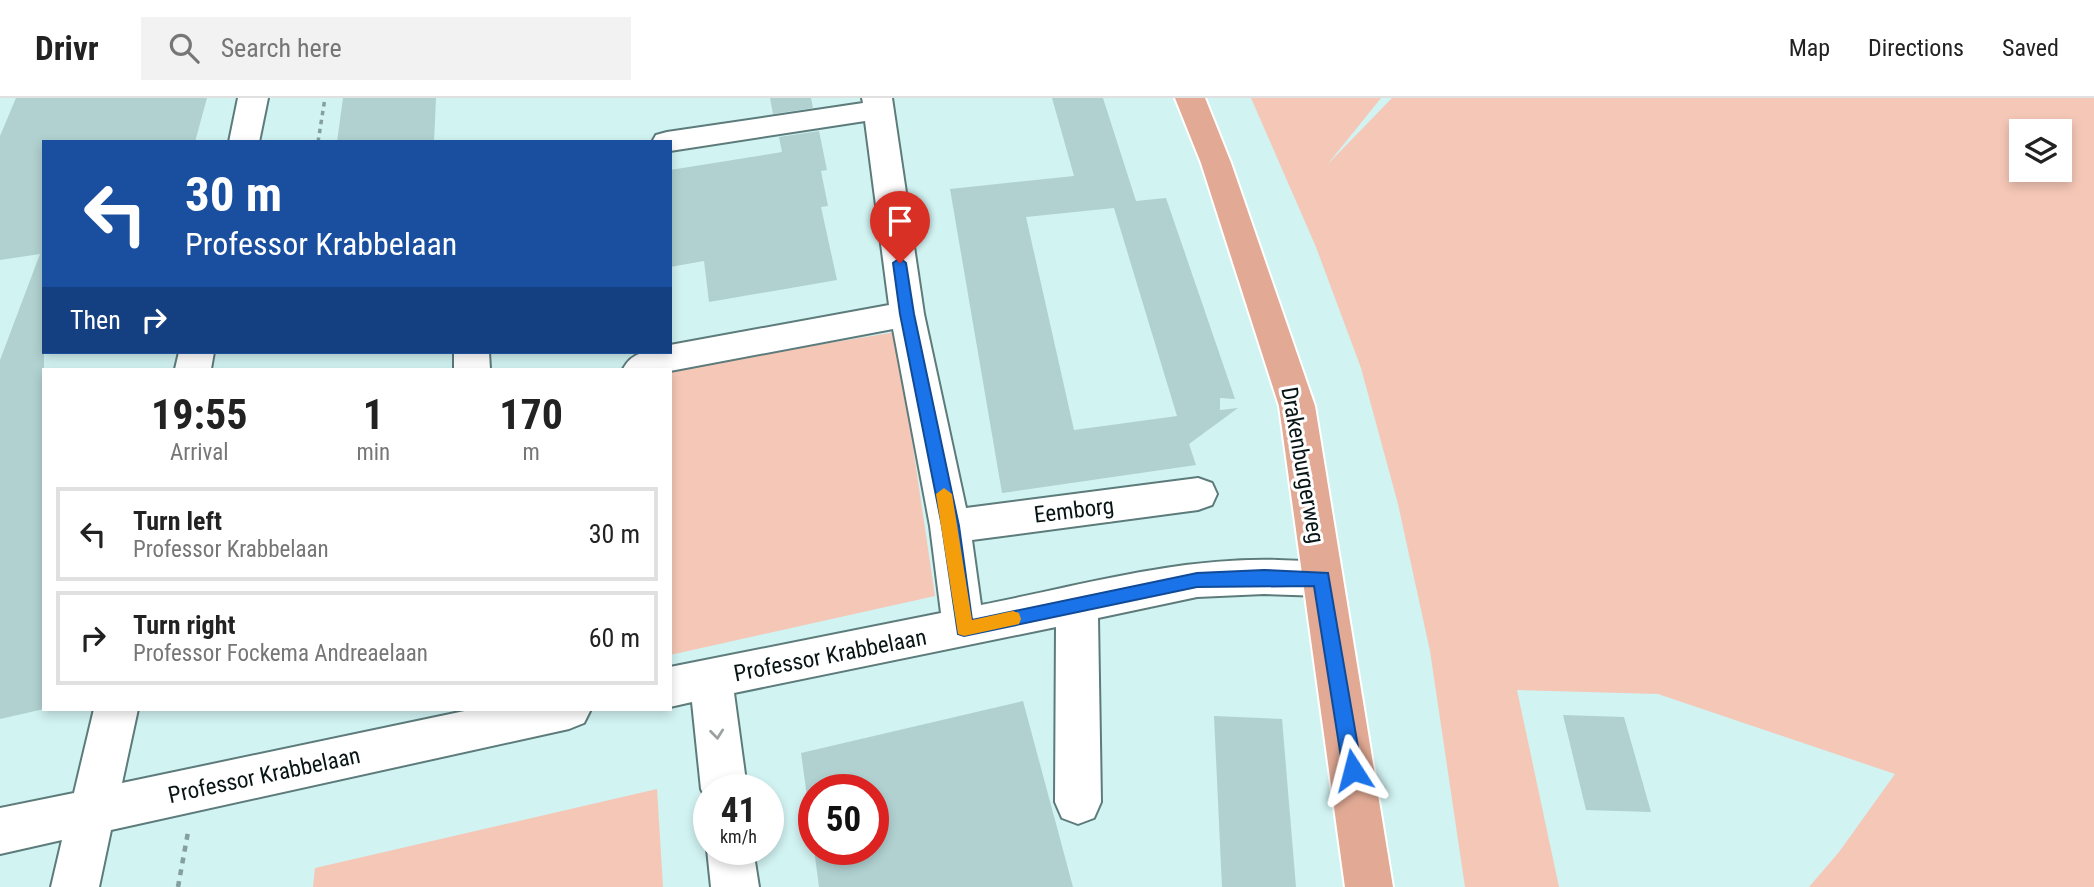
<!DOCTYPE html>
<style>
body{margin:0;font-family:"Roboto Condensed",sans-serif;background:#f2f2f2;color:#222;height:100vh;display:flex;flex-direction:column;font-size:26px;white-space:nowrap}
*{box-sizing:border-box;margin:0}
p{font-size:23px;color:#767676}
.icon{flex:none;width:38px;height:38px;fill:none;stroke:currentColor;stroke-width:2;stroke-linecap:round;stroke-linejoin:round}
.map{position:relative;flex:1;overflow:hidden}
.side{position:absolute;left:42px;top:270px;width:630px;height:343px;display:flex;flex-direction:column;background:#fff;border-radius:0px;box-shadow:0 4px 10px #0003}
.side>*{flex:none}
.top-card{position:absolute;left:42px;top:42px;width:630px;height:214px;border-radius:0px;box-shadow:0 4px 10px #0003;background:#1a4fa0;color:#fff;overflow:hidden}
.tools{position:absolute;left:2009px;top:21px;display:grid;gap:14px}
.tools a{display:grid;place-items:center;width:63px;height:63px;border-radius:0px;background:#fff;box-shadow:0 4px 10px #0003;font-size:35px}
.speed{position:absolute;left:693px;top:676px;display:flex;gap:14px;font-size:35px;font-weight:700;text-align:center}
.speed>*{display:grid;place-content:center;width:91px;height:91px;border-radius:50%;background:#fff;box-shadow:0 4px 10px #0003;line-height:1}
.speed small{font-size:18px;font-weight:400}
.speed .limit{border:10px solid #d22;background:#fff;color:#111}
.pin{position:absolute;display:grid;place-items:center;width:60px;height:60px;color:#fff;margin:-72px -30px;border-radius:50% 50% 50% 0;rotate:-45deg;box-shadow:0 0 7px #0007}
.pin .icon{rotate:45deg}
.me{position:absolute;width:77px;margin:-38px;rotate:351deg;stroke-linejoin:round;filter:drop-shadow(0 0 5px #0008)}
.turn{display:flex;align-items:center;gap:24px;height:147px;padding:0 28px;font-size:32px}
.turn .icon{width:91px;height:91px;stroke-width:2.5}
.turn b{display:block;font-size:49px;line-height:60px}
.then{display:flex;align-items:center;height:66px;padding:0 28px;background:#0003;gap:14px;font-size:26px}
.eta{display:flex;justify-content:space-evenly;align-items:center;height:119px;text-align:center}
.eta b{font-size:42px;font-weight:700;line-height:49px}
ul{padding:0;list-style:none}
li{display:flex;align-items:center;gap:21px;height:94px;margin:0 14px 10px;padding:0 14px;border:4px solid #e0e0e0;border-radius:0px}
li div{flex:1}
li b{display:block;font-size:26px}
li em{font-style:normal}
header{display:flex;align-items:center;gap:42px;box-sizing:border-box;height:98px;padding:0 35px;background:#fff;border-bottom:2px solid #e0e0e0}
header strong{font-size:33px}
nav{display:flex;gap:38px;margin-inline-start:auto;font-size:24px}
.search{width:490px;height:63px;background:#f2f2f2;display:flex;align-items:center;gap:18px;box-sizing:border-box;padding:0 24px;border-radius:0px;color:#767676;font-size:26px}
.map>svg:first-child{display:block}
.green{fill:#f5c7b7;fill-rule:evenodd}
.building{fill:#b0d1d0;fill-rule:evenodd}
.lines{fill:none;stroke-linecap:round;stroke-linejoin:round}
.minor-casing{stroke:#5d7b7b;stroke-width:4}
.major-casing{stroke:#fff;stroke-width:4}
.path-far1{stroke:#859f9e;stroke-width:3.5;stroke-dasharray:4.5 4.5;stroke-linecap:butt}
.path{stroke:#859f9e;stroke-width:4.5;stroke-dasharray:6 6;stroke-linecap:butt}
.minor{fill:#fff;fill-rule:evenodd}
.major{fill:#e2aa95;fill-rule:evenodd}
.oneway{stroke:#9da1a1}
.route{fill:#1a73e8;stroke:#114b97;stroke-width:2}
.slow{fill:#f59e0b}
.labels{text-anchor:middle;stroke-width:6;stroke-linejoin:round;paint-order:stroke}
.street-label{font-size:23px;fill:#091515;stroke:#fff}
</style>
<header>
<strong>Drivr</strong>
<div class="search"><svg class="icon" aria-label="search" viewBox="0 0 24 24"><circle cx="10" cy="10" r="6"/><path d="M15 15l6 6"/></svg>Search here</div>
<nav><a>Map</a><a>Directions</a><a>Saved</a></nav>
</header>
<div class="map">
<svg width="2094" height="789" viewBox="0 0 2094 789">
<rect width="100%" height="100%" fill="#d1f3f2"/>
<g class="green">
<path d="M1251,0H1381L1327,67L1392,0H2094V789H1809L1839,754L1895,676L1658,596L1517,592L1559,789H1465L1430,553L1398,406L1361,270L1316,149ZM2060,33V72H2021V33Z"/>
<path d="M896,234L935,498L670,557V271Z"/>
<path d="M657,691L663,789H313L315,770Z"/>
</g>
<g class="building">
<path d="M16,0H207L195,44H44V611L0,621V262L40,156L0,162V38Z"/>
<path d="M343,0H436L434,44H337Z"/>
<path d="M770,0H811L813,10L773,16Z"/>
<path d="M1052,0H1103L1136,103L1166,100L1235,301L1220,300V312L1238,310L1189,346L1196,367L1002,395L950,91L1074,78ZM1114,110L1177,318L1074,332L1026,119Z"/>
<path d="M819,33L827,72L821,73L828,108L821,109L837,182L709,204L704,163L670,169V72L782,54L779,39Z"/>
<path d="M1023,603L1073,789H819L814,751H873V691H814V749L801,655Z"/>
<path d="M1563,617L1624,619L1651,714L1586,712Z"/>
<path d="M1214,618L1282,621L1296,789H1222Z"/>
</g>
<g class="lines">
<defs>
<g id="minor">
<path d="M238,0H268L259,44H229Z"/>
<path d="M862,0H892L924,216L966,410L1198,380L1212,385L1217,396L1212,407L1198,412L972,442L981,507C1079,488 1178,459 1278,462C1298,463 1317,462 1336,469L1342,481L1336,493L1322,498L1264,496L1197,499L1098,520L1101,704L1094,720L1078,726L1062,720L1055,704L1056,529L734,595L747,691H709V707L701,691L692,604L670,609V569L941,515L930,428L893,231L670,273L623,271C634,251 650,254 670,254V247L889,207L865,23L670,53V44H652L656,37L667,34L863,5Z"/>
<path d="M179,254H214L211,271H175Z"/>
<path d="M454,254H489L490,271H454Z"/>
<path d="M94,611H138L122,685L474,611H591L584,625L569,631L111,732L99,789H51L62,742L0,756V710L74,695Z"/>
<path d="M709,746V751H753L759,789H711L707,751Z"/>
</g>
<path id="major" d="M1175,0H1205L1231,65L1315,308L1393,789H1345L1279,308L1201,65Z"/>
</defs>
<use href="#minor" class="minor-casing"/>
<use href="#major" class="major-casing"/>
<path class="path-far1" d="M318,44L325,0"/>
<path class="path" d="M178,789L188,734"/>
<use href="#minor" class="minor"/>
<use href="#major" class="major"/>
</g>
<defs><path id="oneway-chevron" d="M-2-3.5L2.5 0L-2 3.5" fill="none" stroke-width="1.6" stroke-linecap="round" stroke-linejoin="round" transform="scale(1.75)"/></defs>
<use class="oneway" href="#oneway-chevron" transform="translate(717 636) rotate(84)"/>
<path class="route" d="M900,160L906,165L914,216L959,428L972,522L1197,475L1264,472L1328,475L1362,672L1359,679L1353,681L1346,679L1343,672L1314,488L1197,489L964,538L958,536L942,428L900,216L893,165Z"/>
<path class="slow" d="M944,390L952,396L972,522L1013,513L1019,515L1021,521L1019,526L964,538L958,536L936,396Z"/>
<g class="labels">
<g class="street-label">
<text transform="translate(1303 367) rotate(80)" y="8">Drakenburgerweg</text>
<text transform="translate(1074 412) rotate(-7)" y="8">Eemborg</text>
<text transform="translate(830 557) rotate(-11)" y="8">Professor Krabbelaan</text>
<text transform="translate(264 677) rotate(-12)" y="8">Professor Krabbelaan</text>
</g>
</g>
</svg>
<div class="tools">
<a><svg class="icon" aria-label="layers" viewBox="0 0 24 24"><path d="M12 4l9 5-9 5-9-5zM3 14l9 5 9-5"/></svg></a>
</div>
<div class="speed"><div>41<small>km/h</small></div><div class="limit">50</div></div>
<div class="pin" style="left:900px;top:165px;background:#d93025"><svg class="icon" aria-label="arrive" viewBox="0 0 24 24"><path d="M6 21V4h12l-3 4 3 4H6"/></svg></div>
<svg class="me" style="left:1353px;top:672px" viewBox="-20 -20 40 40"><path d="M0-17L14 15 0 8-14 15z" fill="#1a73e8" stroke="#fff" stroke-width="4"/></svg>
<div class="top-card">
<div class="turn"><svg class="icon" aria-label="left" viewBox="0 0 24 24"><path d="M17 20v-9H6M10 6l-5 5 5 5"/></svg><div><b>30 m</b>Professor Krabbelaan</div></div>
<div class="then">Then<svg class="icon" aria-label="right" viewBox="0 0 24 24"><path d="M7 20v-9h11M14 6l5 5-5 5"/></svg></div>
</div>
<section class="side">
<div class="eta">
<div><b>19:55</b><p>Arrival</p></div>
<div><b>1</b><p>min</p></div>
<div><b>170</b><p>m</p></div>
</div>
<ul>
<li><svg class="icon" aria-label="left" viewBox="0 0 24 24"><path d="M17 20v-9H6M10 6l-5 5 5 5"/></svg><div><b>Turn left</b><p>Professor Krabbelaan</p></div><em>30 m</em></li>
<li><svg class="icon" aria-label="right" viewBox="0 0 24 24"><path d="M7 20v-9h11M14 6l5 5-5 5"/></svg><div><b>Turn right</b><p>Professor Fockema Andreaelaan</p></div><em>60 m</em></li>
</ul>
</section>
</div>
